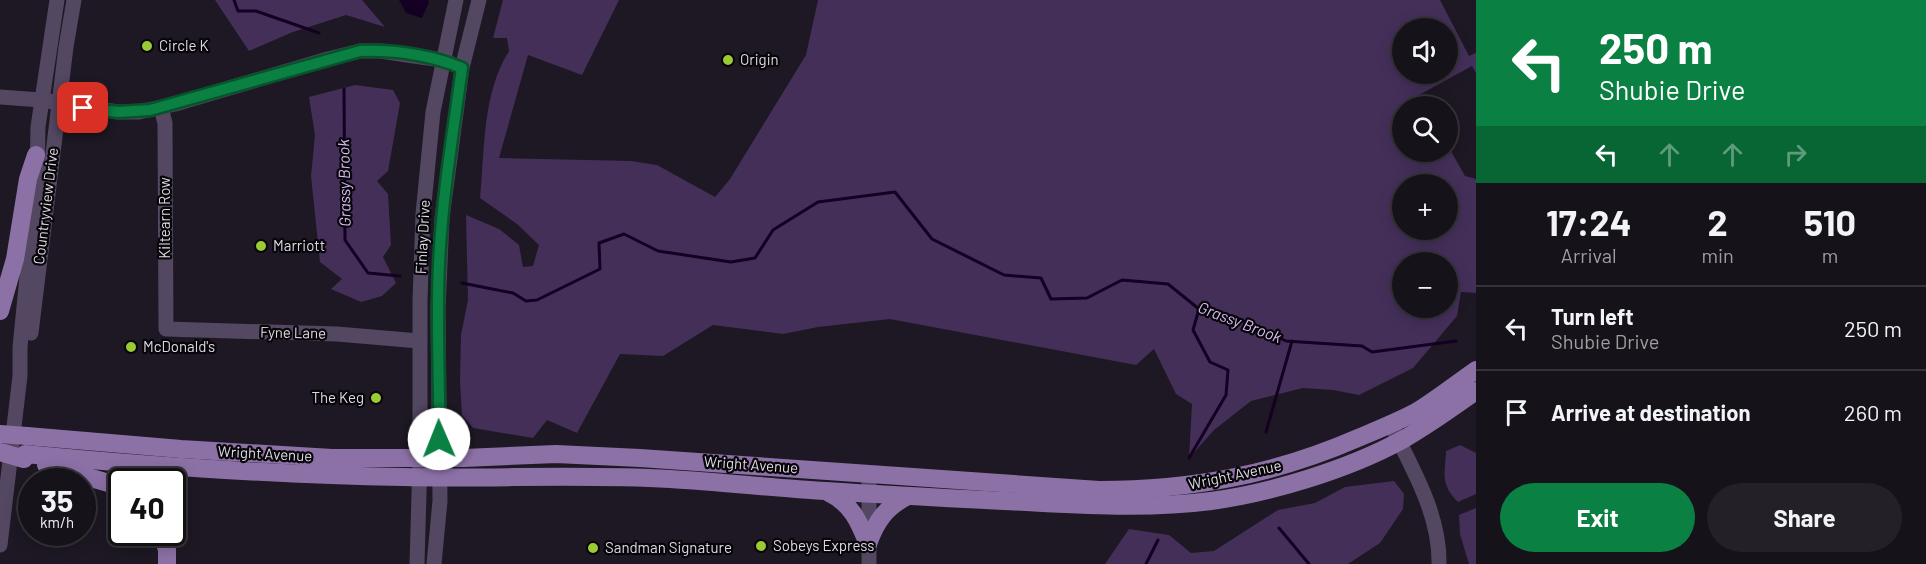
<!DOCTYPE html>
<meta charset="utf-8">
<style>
body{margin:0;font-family:Barlow,sans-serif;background:#232027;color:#f1f3f6;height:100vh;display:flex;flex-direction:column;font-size:22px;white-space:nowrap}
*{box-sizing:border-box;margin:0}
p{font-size:20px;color:#9e9ea2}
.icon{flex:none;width:33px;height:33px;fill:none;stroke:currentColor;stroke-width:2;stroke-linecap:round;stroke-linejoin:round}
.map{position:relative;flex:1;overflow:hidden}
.details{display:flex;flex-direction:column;background:#16121a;width:450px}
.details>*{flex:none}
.banner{background:#0b8043;color:#fff;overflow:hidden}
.fabs{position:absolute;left:1392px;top:18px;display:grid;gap:12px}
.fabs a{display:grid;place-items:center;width:66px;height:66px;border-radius:50%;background:#16121a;box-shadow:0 3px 15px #0003,0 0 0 2px #353239;font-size:30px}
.speed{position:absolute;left:18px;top:468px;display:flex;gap:12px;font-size:30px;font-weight:700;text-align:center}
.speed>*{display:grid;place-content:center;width:78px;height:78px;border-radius:50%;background:#16121a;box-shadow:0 3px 15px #0003,0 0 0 2px #353239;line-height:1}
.speed small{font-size:15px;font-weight:400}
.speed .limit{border:3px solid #111;border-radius:9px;background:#fff;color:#111}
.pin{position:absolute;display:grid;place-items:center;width:51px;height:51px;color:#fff;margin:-26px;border-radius:12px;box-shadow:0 3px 9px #0006}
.me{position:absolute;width:66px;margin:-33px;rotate:359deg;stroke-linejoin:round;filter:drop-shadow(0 0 4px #0008)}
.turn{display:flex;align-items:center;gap:21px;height:126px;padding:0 24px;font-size:27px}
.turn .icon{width:78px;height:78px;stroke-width:2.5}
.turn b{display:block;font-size:42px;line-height:51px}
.lanes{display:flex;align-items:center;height:57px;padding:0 24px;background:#0003;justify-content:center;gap:30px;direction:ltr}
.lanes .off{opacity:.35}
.eta{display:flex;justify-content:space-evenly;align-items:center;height:102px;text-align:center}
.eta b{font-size:36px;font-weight:700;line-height:42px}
.button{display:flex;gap:12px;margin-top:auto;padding:12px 24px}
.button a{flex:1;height:69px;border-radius:36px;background:#0b8043;color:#fff;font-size:24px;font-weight:700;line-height:69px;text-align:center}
.button a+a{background:#232027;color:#f1f3f6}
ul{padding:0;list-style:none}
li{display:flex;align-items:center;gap:18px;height:84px;padding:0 24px;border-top:2px solid #353239}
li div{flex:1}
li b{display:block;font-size:22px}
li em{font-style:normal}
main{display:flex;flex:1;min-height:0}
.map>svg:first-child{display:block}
.green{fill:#442f59;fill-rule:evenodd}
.water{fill:#130023}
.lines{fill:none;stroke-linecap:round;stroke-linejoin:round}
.stream{stroke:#130023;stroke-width:3}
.minor{stroke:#534761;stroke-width:15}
.major{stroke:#8c71a7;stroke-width:18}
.major-bridge{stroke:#8c71a7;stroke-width:18}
.route-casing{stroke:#07532c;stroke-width:15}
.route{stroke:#0b8043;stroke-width:10}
.poi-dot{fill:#9acb34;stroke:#070509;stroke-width:2}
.labels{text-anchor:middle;stroke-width:4.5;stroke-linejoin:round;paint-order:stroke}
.poi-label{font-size:15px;fill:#dedae2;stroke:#070509;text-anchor:start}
.street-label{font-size:15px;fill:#dedae2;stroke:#070509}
.water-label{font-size:16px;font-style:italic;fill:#d6bdf3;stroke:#070509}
</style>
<main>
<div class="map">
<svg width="1476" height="564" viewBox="0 0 1476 564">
<rect width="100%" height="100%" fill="#1d1823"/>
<g class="green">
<path d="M215,0H362L385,27L346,15L293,32L249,51Z"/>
<path d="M503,0H619L582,75L528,55L499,158L631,161L657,165L715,197L730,179L806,55L818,0H1440L1469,56L1476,53V73L1472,66L1419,95L1425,106H1402V152H1448V146L1465,176L1476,179V293L1461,292L1457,316L1413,368L1359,395L1333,390L1303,388L1251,401L1214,430L1189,458L1192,404L1176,394L1154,349L1136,365L890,319L818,327L783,334L713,325L663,356L620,354L577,433L547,420L533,438L473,428L462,415L460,381L461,335L468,300L466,215L499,229L519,245L523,267L533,266L539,245L517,224L480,198C485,149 482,94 509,51L507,38H493ZM1448,28V74H1402V28ZM1448,184V230H1402V184ZM1448,262V308H1402V262Z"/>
<path d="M355,85L393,90L400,103L388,171L377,181L388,194L391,245L383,257L396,283L382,296L361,302L331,289L342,279L320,262L311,176L315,135L309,97Z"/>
<path d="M1460,445L1476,453V494L1458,502C1440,484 1445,474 1446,451Z"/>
<path d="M1394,481L1404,494L1403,509L1380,543L1348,564H1105L1129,529L1169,535L1191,553L1214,551L1278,510L1315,503L1345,487Z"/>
<path d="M1476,508V564H1469L1460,534L1459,515Z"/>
</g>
<path class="water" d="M399,0H428L429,2L422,18L406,13Z"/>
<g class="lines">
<g class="stream">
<path d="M234,0L238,11H256L319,33"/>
<path d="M344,89L345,240L368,273L400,276"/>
<path d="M462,283L513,293L526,301L537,300L600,269L599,243L624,234L658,251L731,262L755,258L773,230L818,202L895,192L932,239L1004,275L1041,278L1051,299L1087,298L1122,280L1168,284L1199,309L1235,317L1286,341L1362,346L1372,352L1456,341"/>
<path d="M1266,432L1292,341"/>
<path d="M1189,458L1226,395L1228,370L1210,362L1193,330L1199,309"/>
<path d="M1279,528L1309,564"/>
<path d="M1146,564L1158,540"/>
</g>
<g class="minor">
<path d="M0,97L41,100L118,112H139L175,104L328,59L360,51H381L407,55L442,60L450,63"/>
<path d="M161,108L165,123L166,329L337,334L419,341"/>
<path d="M31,333L66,47L74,0"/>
<path d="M1391,425C1412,468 1440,514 1439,564"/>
<path d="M869,473V564"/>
<path d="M0,545L20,376V347L37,176L38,127L57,0"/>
<path d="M417,564L420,458V300L423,214L433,112L456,0"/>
<path d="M434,564L440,501L438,310L442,218L462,68L479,0"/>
</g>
<g class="major">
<path d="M0,311L15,259L28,179L36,155"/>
<path d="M27,436L181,449L332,458H464L556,454L640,458L1099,490C1191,490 1273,475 1358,438C1377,430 1397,422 1416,412C1437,399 1456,384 1476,370"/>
<path d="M25,454C150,466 277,475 403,477C492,479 581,474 670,479C722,482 774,488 826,491C885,495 944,498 1004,501C1073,504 1142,510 1211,501C1271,493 1349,469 1402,440C1427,426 1452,408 1476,391"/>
<path d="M46,465L112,484L122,490"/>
<path d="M829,493C852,504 859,522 868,544"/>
<path d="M162,532L167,550V564"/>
<path d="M868,544C876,521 886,507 908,496"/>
</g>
<g class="major-bridge">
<path d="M0,434L27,436"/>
<path d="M0,452L24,459"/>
</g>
</g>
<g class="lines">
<defs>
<path id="route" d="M83,108L118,112L150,110L360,51C394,50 430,55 462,68C453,133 442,198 439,264C436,322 440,381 439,439"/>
</defs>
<use href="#route" class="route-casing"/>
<use href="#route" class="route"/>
</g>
<g class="poi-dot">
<circle cx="147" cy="46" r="6"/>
<circle cx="728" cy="60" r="6"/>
<circle cx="261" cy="246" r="6"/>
<circle cx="131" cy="347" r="6"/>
<circle cx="376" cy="398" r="6"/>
<circle cx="761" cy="546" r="6"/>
<circle cx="593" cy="548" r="6"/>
</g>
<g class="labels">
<g class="poi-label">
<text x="159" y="51">Circle K</text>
<text x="740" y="65">Origin</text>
<text x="273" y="251">Marriott</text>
<text x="143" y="352">McDonald's</text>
<text x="364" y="403" text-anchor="end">The Keg</text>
<text x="773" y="551">Sobeys Express</text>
<text x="605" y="553">Sandman Signature</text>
</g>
<g class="street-label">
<text transform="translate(46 206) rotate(-83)" y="5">Countryview Drive</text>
<text transform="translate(165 218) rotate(-90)" y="5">Kiltearn Row</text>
<text transform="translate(423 237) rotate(-87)" y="5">Finlay Drive</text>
<text transform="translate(293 333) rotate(1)" y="5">Fyne Lane</text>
<text transform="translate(265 454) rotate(3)" y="5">Wright Avenue</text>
<text transform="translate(751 465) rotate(4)" y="5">Wright Avenue</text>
<text transform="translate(1235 475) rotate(-12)" y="5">Wright Avenue</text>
</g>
<g class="water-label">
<text transform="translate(344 183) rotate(-91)" y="6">Grassy Brook</text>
<text transform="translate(1240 322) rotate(21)" y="6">Grassy Brook</text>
</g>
</g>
</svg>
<div class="fabs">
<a><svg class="icon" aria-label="sound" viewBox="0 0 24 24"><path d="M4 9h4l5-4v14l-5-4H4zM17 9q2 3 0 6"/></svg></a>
<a><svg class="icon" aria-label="search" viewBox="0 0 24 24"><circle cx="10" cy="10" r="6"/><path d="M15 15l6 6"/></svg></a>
<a>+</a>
<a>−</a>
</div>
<div class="speed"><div>35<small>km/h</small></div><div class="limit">40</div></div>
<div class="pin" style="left:83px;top:108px;background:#d93025"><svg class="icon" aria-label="arrive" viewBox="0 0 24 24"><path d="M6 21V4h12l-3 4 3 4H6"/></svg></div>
<svg class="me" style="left:439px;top:439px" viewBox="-20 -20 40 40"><circle r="19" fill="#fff"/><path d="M0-13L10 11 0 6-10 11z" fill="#0b8043"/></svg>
</div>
<section class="details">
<div class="banner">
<div class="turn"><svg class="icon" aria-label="left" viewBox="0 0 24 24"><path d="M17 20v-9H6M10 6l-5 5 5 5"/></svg><div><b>250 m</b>Shubie Drive</div></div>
<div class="lanes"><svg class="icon" aria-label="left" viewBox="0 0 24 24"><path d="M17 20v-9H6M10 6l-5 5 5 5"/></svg><svg class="icon off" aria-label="ahead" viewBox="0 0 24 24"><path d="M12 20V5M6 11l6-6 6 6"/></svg><svg class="icon off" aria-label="ahead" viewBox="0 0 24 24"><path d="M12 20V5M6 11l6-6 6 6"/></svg><svg class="icon off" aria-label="right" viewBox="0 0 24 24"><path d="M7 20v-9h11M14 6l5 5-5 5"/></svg></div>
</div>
<div class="eta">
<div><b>17:24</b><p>Arrival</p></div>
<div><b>2</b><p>min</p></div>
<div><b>510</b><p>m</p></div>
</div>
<ul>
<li><svg class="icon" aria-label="left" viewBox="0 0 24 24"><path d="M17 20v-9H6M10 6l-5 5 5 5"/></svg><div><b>Turn left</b><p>Shubie Drive</p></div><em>250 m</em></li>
<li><svg class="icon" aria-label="arrive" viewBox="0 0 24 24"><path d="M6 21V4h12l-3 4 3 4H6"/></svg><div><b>Arrive at destination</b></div><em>260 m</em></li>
</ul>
<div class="button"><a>Exit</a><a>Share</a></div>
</section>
</main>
